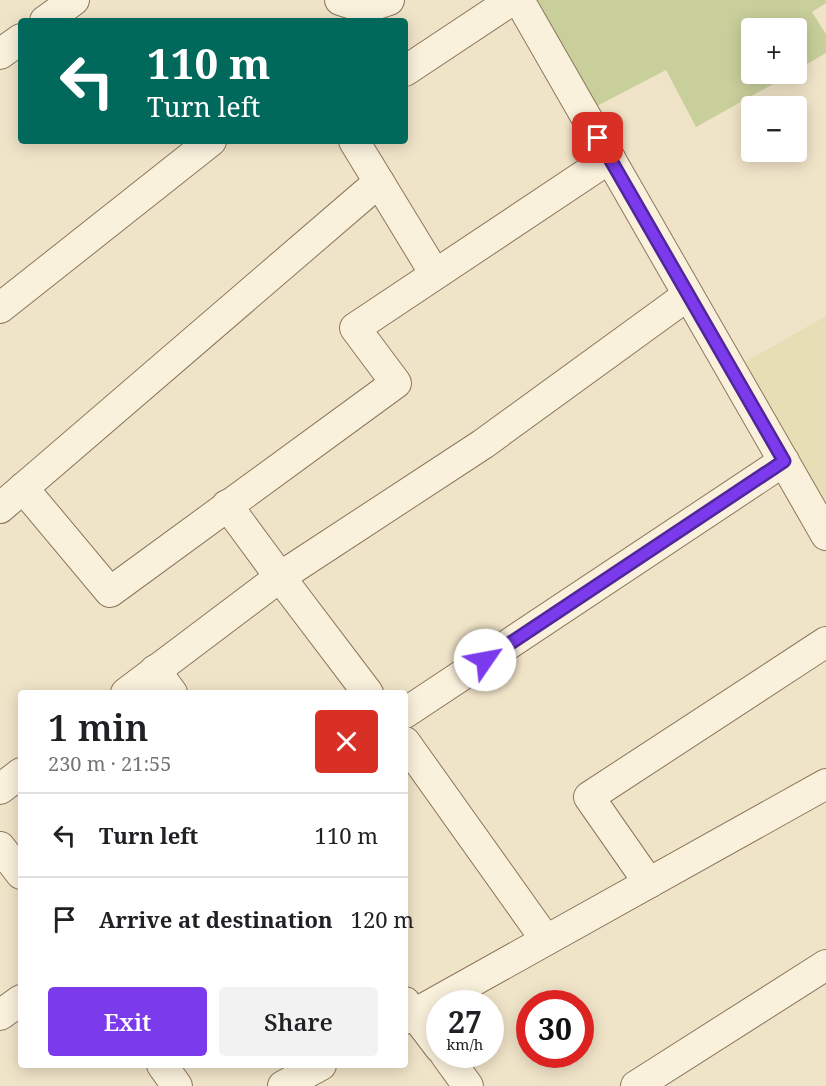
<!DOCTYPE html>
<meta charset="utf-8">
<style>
body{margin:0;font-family:"Noto Serif",serif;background:#f2f2f2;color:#202124;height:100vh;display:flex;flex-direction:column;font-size:22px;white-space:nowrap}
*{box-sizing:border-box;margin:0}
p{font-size:20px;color:#757577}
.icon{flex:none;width:33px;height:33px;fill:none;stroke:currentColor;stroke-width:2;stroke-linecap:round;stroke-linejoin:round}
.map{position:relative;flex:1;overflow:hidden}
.panel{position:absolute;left:18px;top:690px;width:390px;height:378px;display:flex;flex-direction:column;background:#fff;border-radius:6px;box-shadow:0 3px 15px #0003}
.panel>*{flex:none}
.top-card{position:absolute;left:18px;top:18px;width:390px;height:126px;border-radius:6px;box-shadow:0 3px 15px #0003;background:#00695c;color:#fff;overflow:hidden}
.buttons{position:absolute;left:741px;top:18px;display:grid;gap:12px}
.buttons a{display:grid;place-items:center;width:66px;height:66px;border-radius:6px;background:#fff;box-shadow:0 3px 15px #0003;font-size:30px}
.speed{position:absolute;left:426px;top:990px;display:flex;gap:12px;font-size:30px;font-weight:700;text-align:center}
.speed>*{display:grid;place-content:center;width:78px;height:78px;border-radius:50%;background:#fff;box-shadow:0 3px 15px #0003;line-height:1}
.speed small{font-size:15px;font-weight:400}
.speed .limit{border:9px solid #d22;background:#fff;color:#111}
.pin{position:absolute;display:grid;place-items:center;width:51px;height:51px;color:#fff;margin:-26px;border-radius:12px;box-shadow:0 3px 9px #0006}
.me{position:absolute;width:66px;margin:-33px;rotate:57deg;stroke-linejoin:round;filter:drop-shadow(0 0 4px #0008)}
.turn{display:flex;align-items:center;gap:21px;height:126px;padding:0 30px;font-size:27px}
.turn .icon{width:78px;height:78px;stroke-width:2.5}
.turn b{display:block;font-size:42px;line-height:51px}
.round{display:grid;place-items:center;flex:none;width:63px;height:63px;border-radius:6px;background:#f2f2f2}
.summary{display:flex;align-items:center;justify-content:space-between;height:102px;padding:0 30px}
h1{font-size:36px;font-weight:600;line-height:45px}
.button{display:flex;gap:12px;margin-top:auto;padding:12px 30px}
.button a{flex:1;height:69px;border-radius:6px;background:#7c3aed;color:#fff;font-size:24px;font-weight:600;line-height:69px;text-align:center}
.button a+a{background:#f2f2f2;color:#202124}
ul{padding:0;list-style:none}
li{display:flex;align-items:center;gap:18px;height:84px;padding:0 30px;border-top:2px solid #e0e0e0}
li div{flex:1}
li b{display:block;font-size:22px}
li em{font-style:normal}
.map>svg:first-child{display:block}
.farmland{fill:#e6deb5}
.green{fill:#c9cf9b}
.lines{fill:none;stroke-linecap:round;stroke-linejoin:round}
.minor-casing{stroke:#8d765c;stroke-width:32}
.minor{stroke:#faf1dc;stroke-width:30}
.route-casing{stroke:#51269a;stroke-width:15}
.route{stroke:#7c3aed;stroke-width:10}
</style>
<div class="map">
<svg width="826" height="1086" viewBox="0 0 826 1086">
<rect width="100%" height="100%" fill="#f0e4c8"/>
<path class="farmland" d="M826,316V523L741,364Z"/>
<path class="green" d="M535,0H826V3L812,12L826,34V53L797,70L796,28H752V74H791L696,127L666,70L595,107Z"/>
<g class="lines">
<defs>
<g id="minor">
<path d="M340,0L365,8L389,0"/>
<path d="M519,0L826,535"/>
<path d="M45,21L74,0"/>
<path d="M0,54L21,39"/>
<path d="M405,71L512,0"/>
<path d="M354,141L435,274"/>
<path d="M0,308L211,141"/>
<path d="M23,488L110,592L396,383L355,328L610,158"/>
<path d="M227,505L280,577L368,693"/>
<path d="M0,508L379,182"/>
<path d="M155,670L172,693"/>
<path d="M126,693L280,577L483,444L688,295"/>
<path d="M405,713L784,461"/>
<path d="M405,742L546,940"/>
<path d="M0,789L21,773"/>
<path d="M0,847L21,874"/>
<path d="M649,883L589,797L826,642"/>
<path d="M405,1002L440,1048"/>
<path d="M0,1015L21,1000"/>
<path d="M405,1019L826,784"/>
<path d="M445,1054L468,1086"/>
<path d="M162,1065L177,1086"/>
<path d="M283,1086L321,1065"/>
<path d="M636,1086L826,965"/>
</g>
</defs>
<use href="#minor" class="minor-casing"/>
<use href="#minor" class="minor"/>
</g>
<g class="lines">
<defs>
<path id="route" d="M485,660L784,461L598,138"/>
</defs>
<use href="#route" class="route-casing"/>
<use href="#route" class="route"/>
</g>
</svg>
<div class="buttons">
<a>+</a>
<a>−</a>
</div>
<div class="speed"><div>27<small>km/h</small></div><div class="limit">30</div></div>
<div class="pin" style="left:598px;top:138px;background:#d93025"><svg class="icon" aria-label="arrive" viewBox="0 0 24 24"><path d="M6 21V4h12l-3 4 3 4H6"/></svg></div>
<svg class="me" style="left:485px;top:660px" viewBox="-20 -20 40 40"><circle r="19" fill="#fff"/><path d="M0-13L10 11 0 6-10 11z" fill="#7c3aed"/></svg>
<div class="top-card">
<div class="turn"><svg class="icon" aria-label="left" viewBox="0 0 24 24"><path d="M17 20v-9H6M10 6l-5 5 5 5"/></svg><div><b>110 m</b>Turn left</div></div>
</div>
<section class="panel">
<div class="summary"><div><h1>1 min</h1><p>230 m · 21:55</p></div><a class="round" style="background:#d93025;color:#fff"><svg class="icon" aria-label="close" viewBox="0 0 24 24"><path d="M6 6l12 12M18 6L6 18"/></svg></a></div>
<ul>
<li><svg class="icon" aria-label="left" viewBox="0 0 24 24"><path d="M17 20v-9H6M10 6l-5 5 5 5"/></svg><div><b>Turn left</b></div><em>110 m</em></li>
<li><svg class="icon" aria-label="arrive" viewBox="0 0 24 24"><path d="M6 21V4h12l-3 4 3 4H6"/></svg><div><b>Arrive at destination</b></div><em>120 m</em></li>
</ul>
<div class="button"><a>Exit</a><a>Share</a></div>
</section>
</div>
